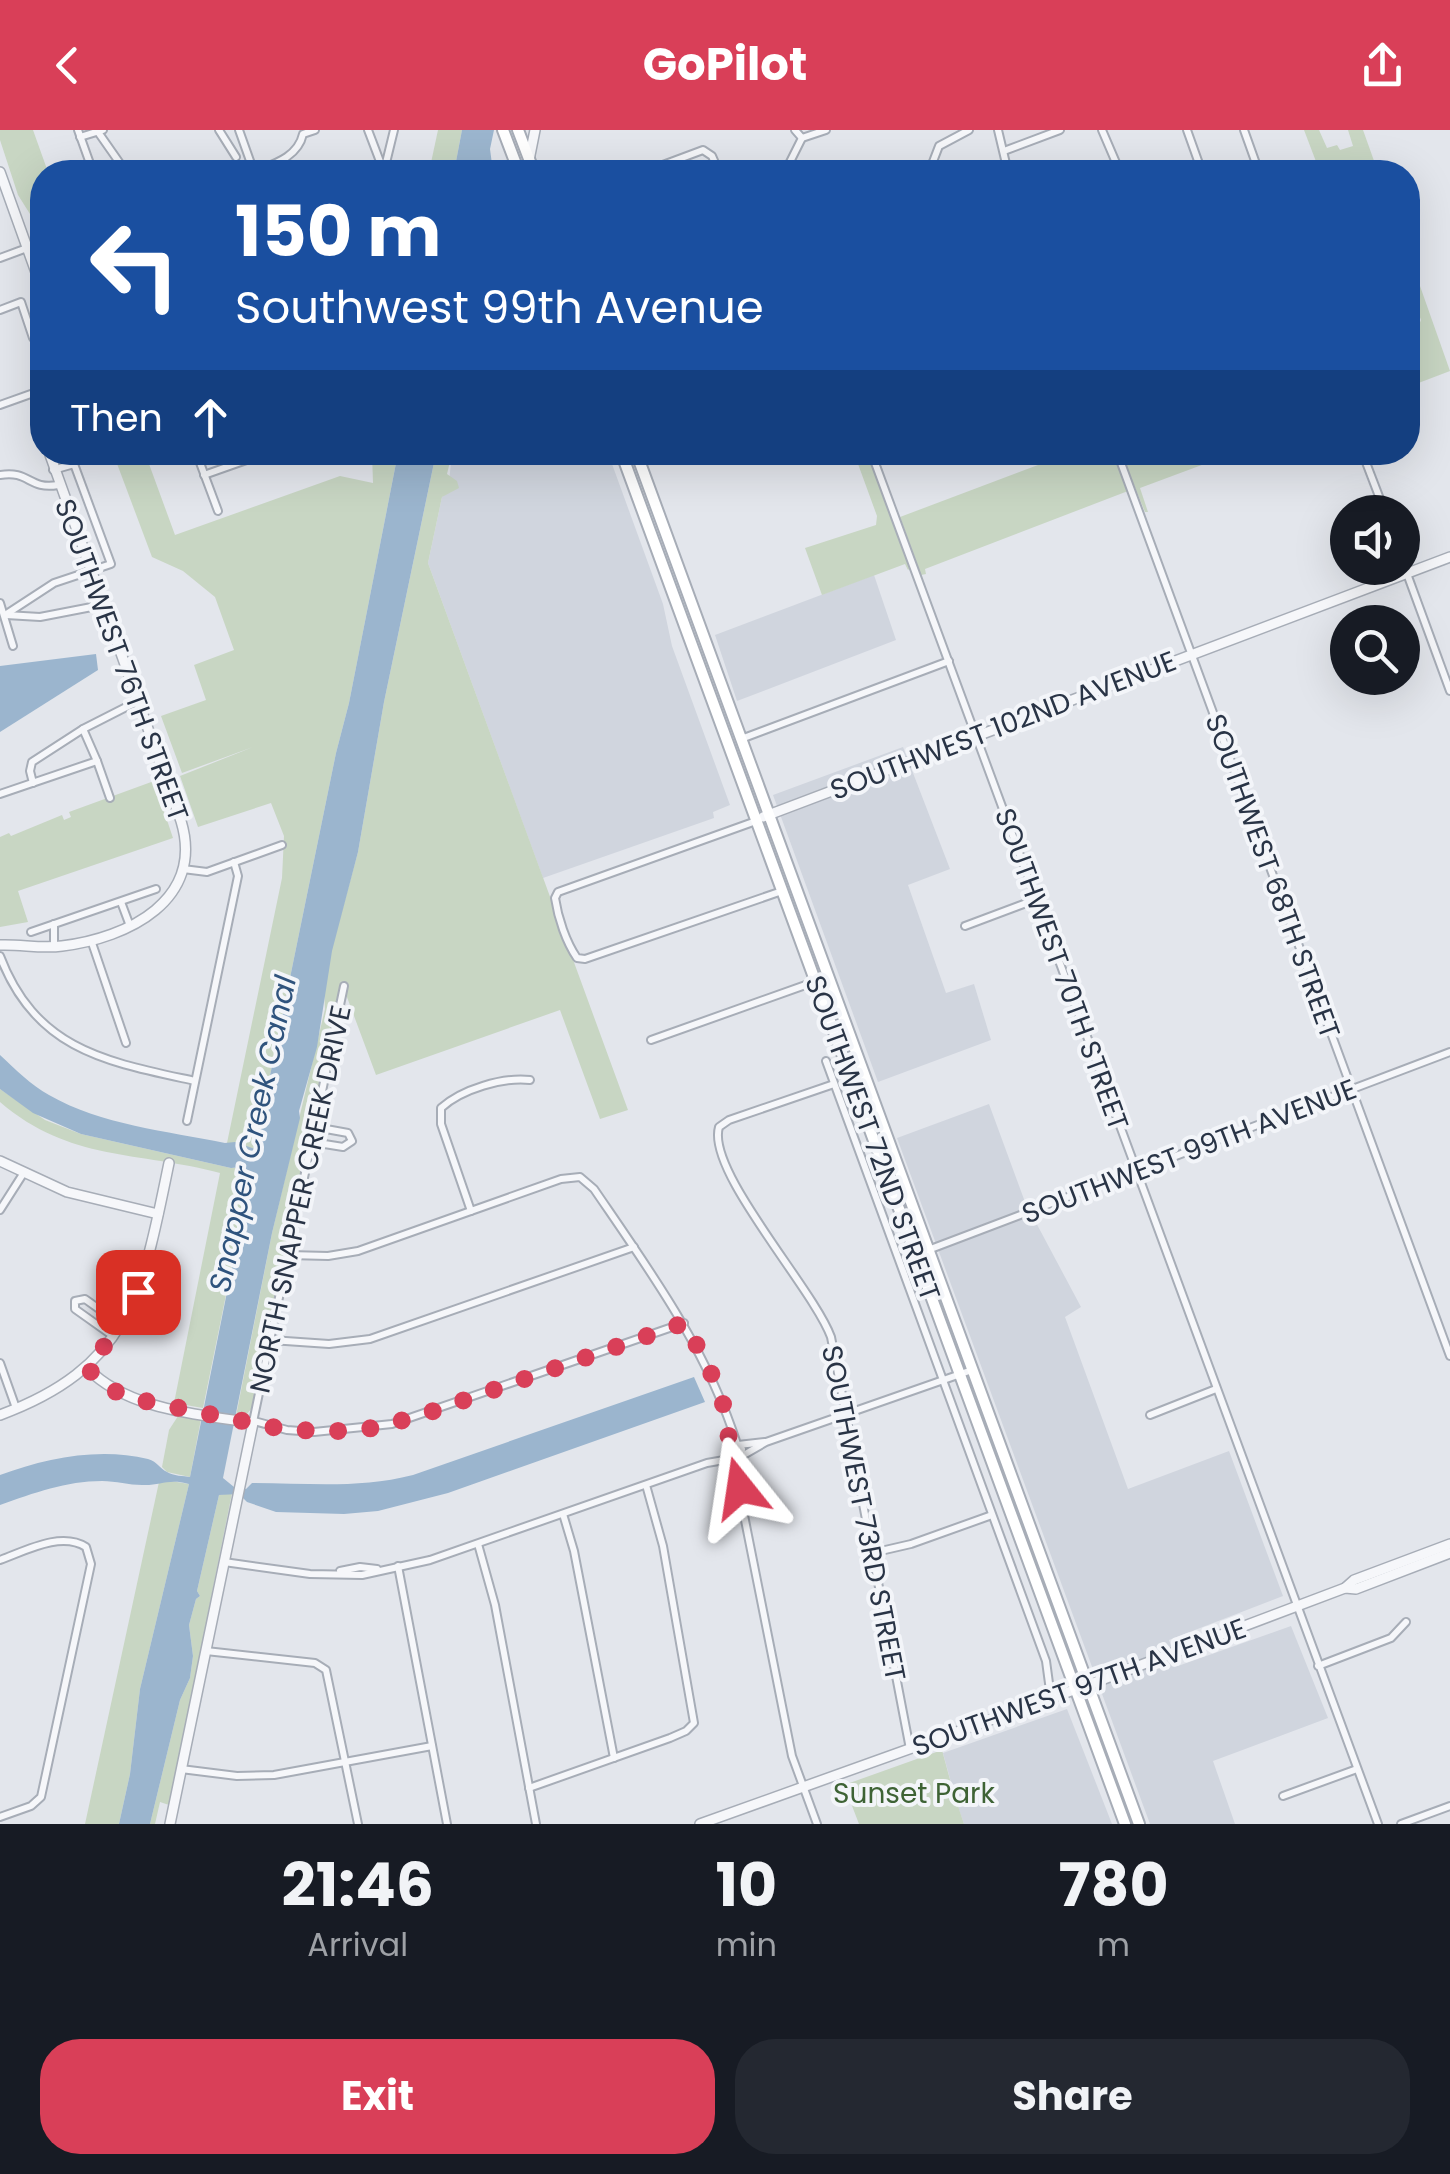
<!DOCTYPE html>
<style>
body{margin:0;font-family:Poppins,sans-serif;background:#242831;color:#f1f3f6;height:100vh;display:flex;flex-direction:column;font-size:38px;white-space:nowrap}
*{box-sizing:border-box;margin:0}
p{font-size:32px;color:#9ea1a6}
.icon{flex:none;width:55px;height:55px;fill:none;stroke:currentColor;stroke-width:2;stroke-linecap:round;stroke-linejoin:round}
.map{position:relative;height:1694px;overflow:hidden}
.details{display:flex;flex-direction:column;background:#171b24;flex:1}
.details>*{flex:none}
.hud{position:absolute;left:30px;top:30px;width:1390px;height:305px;border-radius:40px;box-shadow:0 10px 40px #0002;background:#1a4fa0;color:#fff;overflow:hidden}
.buttons{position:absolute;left:1330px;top:365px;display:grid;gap:20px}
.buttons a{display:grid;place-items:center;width:90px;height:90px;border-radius:50%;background:#171b24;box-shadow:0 10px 40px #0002;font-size:50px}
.pin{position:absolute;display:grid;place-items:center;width:85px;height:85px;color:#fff;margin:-42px;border-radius:20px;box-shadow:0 5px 15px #0006}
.me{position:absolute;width:110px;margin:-55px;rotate:345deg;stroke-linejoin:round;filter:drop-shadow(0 0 8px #0008)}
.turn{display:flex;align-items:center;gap:35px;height:210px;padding:0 40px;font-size:45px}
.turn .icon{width:130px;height:130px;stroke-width:2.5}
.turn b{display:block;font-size:70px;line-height:85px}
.then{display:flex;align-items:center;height:95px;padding:0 40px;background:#0003;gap:20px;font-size:38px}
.eta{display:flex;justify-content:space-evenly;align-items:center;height:170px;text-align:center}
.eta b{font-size:60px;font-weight:700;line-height:70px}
.action{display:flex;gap:20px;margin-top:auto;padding:20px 40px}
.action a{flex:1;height:115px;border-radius:40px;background:#d93f58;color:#fff;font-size:40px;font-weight:700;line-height:115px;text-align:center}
.action a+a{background:#242831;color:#f1f3f6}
header{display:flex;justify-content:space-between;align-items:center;height:130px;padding:0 40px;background:#d93f58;color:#fff;font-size:45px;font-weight:700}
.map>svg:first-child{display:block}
.built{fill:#d0d5de}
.green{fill:#c8d6c3}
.water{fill:#9bb5ce}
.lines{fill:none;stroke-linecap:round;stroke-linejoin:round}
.minor-casing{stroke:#a7adb7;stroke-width:10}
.tertiary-casing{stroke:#a7adb7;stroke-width:12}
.secondary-casing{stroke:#a7adb7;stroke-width:14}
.minor{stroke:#f6f7fa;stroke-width:6}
.tertiary{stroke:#f6f7fa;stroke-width:9}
.secondary{stroke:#fff;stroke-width:10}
.route{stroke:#d93f58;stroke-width:18;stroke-dasharray:0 32.4}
.labels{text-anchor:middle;stroke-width:8;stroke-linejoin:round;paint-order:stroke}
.street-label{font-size:28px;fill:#293446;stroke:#f3f5f9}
.park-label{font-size:28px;fill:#3e6335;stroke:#f3f5f9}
.water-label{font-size:30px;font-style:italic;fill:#2f537d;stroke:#f3f5f9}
</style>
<header><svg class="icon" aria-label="back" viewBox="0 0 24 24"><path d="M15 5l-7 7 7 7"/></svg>GoPilot<svg class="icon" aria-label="share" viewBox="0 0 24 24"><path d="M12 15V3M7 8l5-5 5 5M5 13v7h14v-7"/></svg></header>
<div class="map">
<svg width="1450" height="1694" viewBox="0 0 1450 1694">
<rect width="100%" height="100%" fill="#e3e6ec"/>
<g class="built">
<path d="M452,323H608L663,474L672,516L730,675L713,682L714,688L543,748L428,433L442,367L448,362Z"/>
<path d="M874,445L896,510L737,571L715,505Z"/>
<path d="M903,617L950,739L908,755L946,863L974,854L991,910L878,952L773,665Z"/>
<path d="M989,974L1025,1072L1081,1177L1065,1187L1128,1359L1229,1321L1283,1466L1169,1510L1178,1536L1291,1496L1328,1588L1213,1631L1235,1694H1150L897,1008Z"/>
<path d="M1067,1579L1112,1694H964L956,1671L951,1672L947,1659L952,1656L943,1623Z"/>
</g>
<g class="green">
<path d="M0,0H33L48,42H42V123L33,107L30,84L18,65L0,10Z"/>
<path d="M438,0H462L454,42H429Z"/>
<path d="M1304,0H1319L1327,18L1337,15L1340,20L1353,16L1348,0H1363L1378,42H1320Z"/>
<path d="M1408,122L1450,241L1408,257V204L1417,200L1421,190L1408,154Z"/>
<path d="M113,323H145L175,405L340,346L373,353L372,323H398L349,573L336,623L255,1019L227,1013L282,748L284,706L271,673L198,697L180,646L253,617L182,643L161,586L206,570L194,535L234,520L215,467L183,441L152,427Z"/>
<path d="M436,323H452L447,344L457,351L459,358L442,367L428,433L628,980L600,989L560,880L376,945L341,851L253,1277L246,1285L236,1286L272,1103L325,879L324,859L331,821L358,722L384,572Z"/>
<path d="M854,323H868L911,437L908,440L905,434L822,465L805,418L876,395L877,386Z"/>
<path d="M1070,323H1114L1128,361L925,439L926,444L921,445L900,387Z"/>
<path d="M1121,323V322L1234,323L1140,358L1148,382H1145Z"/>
<path d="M154,651L173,708L18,761L28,792L0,797V707L9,703L11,706L62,685L64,690L71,687L69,682Z"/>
<path d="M0,959L45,990L81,1004L231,1038L241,1037L251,1042L203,1278L174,1273L220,1043C138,1021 70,1032 0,972Z"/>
<path d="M180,1283L201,1289L190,1347L167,1342L162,1337L169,1300Z"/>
<path d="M165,1350L189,1354L140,1559L130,1644L119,1694H85L159,1352Z"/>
<path d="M232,1363L171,1668L169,1675L160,1672L155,1694H150L180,1570L190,1548L193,1526L189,1495L196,1469L200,1466L197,1461L219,1365Z"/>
<path d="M942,1620L952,1657L947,1659L951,1671L956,1670L964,1694H859L844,1655Z"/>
</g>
<g class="water">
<path d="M462,0H494L490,19L493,42H454Z"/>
<path d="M398,323H436L384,572L358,722L332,821L317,917L299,981L300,988L272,1103L223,1348L234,1357L246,1359L252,1353C307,1353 358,1359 413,1345L694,1247L705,1272L448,1363L378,1381L344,1384L276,1382L247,1372L239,1364L219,1365L197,1461L200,1466L196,1469L189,1495L193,1526L190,1548L180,1570L150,1694H119L130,1644L140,1559L189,1354C168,1348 160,1356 142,1355C129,1355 116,1351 102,1351C66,1351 34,1363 0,1375V1345C46,1328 99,1317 148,1329C158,1332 159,1338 167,1342C173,1346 184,1346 190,1347L251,1042L241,1037L231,1038L81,1004L33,983L0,959V925C15,939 31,955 49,965C101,995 167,1001 225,1013L235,1012L255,1019L336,623L349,573Z"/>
<path d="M96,524L98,540L0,602V536Z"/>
</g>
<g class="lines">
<defs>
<g id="minor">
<path d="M78,0L93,42"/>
<path d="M219,0L236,27"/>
<path d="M239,0L254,42"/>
<path d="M368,0L384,42"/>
<path d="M795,0L802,8"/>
<path d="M998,0L1008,42"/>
<path d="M1102,0L1120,42"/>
<path d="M1187,0L1202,42"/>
<path d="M1244,0L1259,42"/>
<path d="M98,2L126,42"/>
<path d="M80,7L103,0"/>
<path d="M802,8L826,0"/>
<path d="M1004,21L1060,0"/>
<path d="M384,41L394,0"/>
<path d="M254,42C274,34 298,27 303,4L315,0"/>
<path d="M644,42L703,20L712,26L719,42"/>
<path d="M785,42L802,8"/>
<path d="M929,42L939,16L969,0"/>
<path d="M0,128L27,118"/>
<path d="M0,180L21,172L33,208"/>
<path d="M0,275L42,260"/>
<path d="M196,322L218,381"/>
<path d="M871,322L1378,1694"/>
<path d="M1117,322L1450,1226"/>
<path d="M1362,322L1385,382"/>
<path d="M0,345C30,340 28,360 58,355"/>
<path d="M204,345L269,322"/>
<path d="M1402,430L1450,561"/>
<path d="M0,473L13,516"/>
<path d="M5,485L54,453L111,434L74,334L53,340"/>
<path d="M6,485L40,487L102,475"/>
<path d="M741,609L949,531"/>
<path d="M97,631L110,668"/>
<path d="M33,653L30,641L32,632L83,599"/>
<path d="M0,664L97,631L83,599L138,571"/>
<path d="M756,691L558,762L555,768C558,788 566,812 577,828L585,829L782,761"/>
<path d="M183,739L207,742L282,715"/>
<path d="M121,772L130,796"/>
<path d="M965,796L1037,769"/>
<path d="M31,802L156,759"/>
<path d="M91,810L126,913"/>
<path d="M54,817V794"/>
<path d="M0,826C36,921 108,932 195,951"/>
<path d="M651,910L828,847"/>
<path d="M826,931L1046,1531L1051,1568"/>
<path d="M834,954L729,990L719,997C706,1041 813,1158 831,1207L910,1619"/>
<path d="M187,991L238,746L234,732"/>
<path d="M312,1012L343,1017L352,1011L348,1003L315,997"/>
<path d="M0,1080L23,1044"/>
<path d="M471,1081L441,994V978C462,959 503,947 530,950"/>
<path d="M928,1120L1450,922"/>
<path d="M288,1125L328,1126L358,1121L561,1049L580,1047L594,1059C650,1141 707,1219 737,1314L742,1319L741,1328L733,1330L728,1327L727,1319L737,1314"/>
<path d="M113,1206L75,1179V1171L85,1169L120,1194"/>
<path d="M271,1210L329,1214L370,1209L634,1117"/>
<path d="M0,1233L16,1278"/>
<path d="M1150,1285L1216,1259"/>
<path d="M254,1291L287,1300L314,1302L392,1294L684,1193"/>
<path d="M253,1292L344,856"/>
<path d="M738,1315L765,1312"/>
<path d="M742,1326L766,1312L972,1240"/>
<path d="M733,1330L792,1626L817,1694"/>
<path d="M563,1384L574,1421L614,1628"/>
<path d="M478,1414L495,1475L536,1694"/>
<path d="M872,1423L911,1414L992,1385"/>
<path d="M0,1430C25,1421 61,1401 86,1417L91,1434L41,1667L31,1676L0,1687"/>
<path d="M224,1432L310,1444L362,1445L430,1430L707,1333L730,1329"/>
<path d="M398,1436L447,1694"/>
<path d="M340,1441L360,1437L377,1439"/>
<path d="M206,1521L315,1533L326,1540L358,1694"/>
<path d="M1318,1536L1391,1508L1406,1492"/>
<path d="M181,1639L237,1646L274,1645L432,1616"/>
<path d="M529,1658L670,1608L686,1601L694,1593L663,1416L646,1355"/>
<path d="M1283,1666L1357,1639"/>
<path d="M1401,1694L1450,1676"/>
</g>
<g id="tertiary">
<path d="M529,30L535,0"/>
<path d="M0,42L42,159"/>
<path d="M763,687L1450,427"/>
<path d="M0,815C21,814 41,819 62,816C128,808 205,770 181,691L49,322"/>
<path d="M0,1031L67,1062L158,1084"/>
<path d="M87,1238C128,1280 197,1284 253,1293L170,1694"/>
<path d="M0,1285C133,1236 143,1158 169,1033"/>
<path d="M1345,1458L1354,1450L1450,1414"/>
<path d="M700,1694L1096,1552L1345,1458L1356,1459L1450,1423"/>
</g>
<g id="secondary">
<path d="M503,0L519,42"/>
<path d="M518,0L534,42"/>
<path d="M621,322L1125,1694"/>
<path d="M636,322L1139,1694"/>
</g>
</defs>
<use href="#minor" class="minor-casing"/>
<use href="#tertiary" class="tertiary-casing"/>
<use href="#secondary" class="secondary-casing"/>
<use href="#minor" class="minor"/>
<use href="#tertiary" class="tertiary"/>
<use href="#secondary" class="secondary"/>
</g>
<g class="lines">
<path class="route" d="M138,1162L121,1195L87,1238L108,1258L130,1268L287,1300L343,1301L373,1298L419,1286L684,1193C705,1229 736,1282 727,1324L732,1330L740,1358"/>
</g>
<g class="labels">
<g class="street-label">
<text transform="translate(122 530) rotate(70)" y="10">SOUTHWEST 76TH STREET</text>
<text transform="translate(1003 595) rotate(-21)" y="10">SOUTHWEST 102ND AVENUE</text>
<text transform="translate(1273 746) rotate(70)" y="10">SOUTHWEST 68TH STREET</text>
<text transform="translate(1062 839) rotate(70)" y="10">SOUTHWEST 70TH STREET</text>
<text transform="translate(873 1008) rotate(70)" y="10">SOUTHWEST 72ND STREET</text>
<text transform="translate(1189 1021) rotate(-21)" y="10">SOUTHWEST 99TH AVENUE</text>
<text transform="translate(300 1069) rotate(-78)" y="10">NORTH SNAPPER CREEK DRIVE</text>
<text transform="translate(864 1383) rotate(79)" y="10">SOUTHWEST 73RD STREET</text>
<text transform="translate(1079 1557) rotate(-20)" y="10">SOUTHWEST 97TH AVENUE</text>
</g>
<g class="park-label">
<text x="914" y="1673">Sunset Park</text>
</g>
<g class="water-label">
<text transform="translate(253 1004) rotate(-78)" y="10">Snapper Creek Canal</text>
</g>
</g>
</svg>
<div class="buttons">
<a><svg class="icon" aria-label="sound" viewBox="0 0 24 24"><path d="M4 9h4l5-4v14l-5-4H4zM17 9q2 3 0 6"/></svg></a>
<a><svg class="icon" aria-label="search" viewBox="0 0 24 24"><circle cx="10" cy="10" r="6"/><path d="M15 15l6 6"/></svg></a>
</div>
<div class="pin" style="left:138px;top:1162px;background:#d93025"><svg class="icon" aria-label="arrive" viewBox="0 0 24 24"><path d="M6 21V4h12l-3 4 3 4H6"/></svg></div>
<svg class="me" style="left:740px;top:1358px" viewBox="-20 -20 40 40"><path d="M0-17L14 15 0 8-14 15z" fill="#d93f58" stroke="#fff" stroke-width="4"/></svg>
<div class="hud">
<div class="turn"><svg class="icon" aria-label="left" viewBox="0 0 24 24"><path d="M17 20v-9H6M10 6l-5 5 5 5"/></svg><div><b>150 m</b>Southwest 99th Avenue</div></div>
<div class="then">Then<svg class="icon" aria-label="ahead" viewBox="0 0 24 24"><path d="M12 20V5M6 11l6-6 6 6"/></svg></div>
</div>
</div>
<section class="details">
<div class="eta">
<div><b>21:46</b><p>Arrival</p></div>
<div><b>10</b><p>min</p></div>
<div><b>780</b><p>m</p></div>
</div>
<div class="action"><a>Exit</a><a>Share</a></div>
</section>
